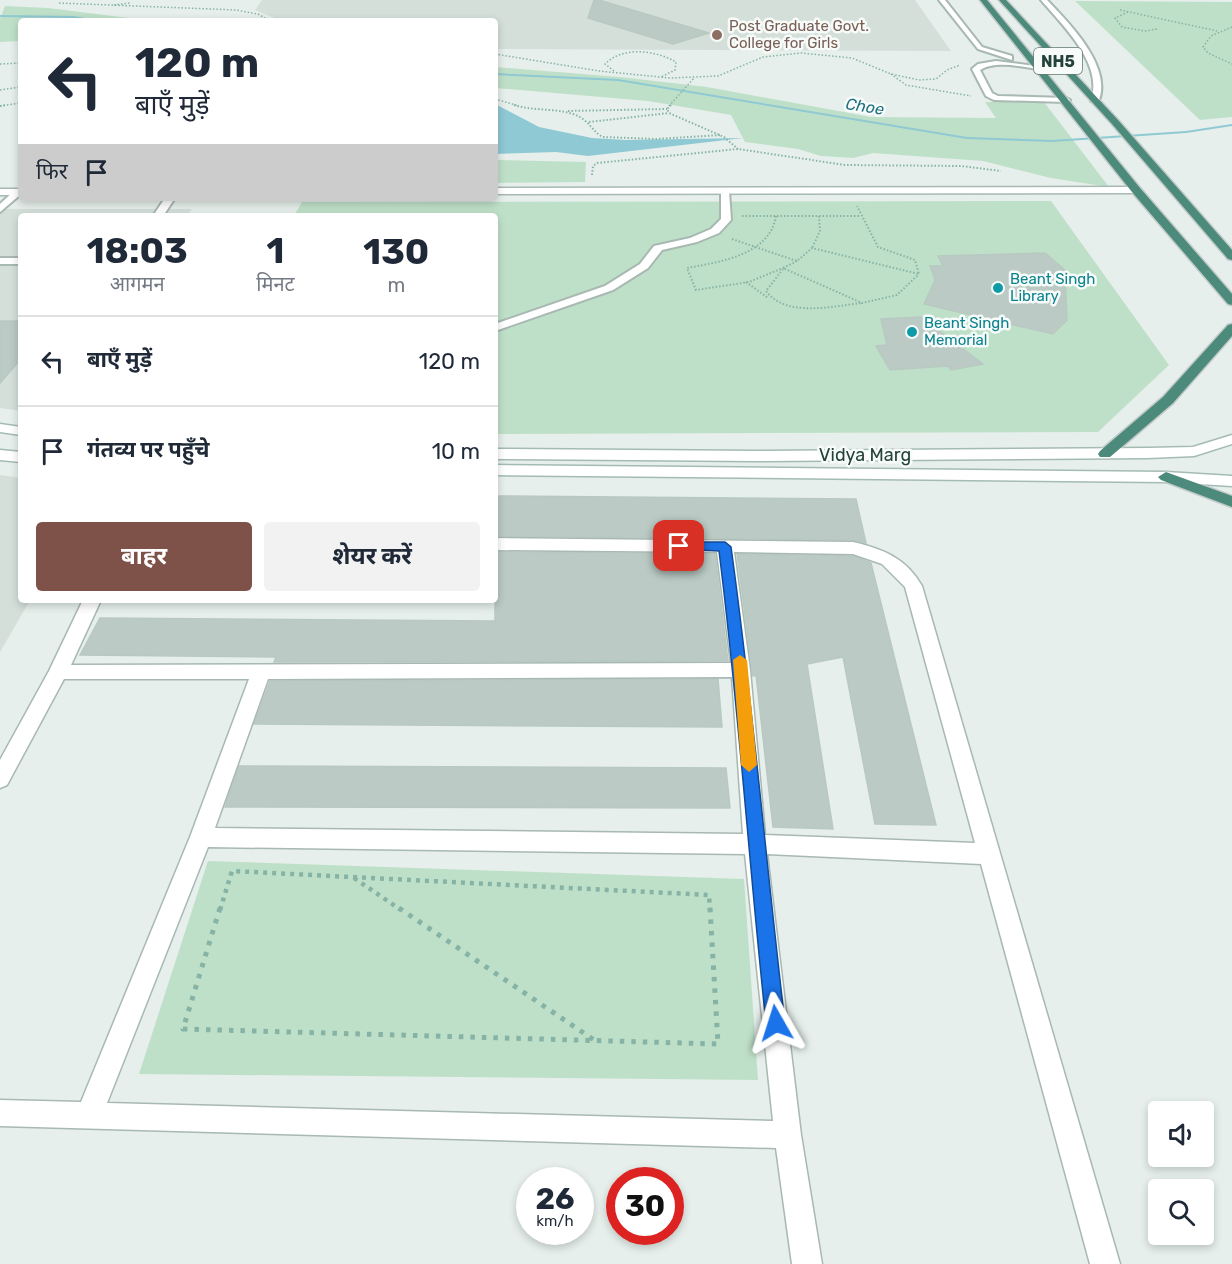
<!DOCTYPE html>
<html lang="hi">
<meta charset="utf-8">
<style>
body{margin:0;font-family:Rubik,"Noto Sans Devanagari",sans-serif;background:#f2f2f3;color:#1f2937;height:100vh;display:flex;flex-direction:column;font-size:22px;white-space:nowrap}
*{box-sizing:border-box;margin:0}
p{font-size:20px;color:#747a83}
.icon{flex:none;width:33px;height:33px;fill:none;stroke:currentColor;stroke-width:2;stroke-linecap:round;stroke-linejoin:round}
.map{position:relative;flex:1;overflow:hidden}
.details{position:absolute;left:18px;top:213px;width:480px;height:390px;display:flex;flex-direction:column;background:#fff;border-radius:6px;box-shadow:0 3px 9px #0003}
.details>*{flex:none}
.top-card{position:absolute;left:18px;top:18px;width:480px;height:183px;border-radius:6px;box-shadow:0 3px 9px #0003;background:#fff;color:#1f2937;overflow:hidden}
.controls{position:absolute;left:1148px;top:1101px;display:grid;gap:12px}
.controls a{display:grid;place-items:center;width:66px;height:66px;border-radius:6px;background:#fff;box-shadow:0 3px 9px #0003;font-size:30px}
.speed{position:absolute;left:516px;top:1167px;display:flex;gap:12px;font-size:30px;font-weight:700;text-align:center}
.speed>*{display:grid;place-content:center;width:78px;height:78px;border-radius:50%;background:#fff;box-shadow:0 3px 9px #0003;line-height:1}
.speed small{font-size:15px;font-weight:400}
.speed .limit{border:9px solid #d22;background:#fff;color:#111}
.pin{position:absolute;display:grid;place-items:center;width:51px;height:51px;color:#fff;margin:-26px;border-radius:12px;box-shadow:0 3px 9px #0006}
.me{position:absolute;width:66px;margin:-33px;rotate:354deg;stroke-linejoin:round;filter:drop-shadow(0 0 4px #0008)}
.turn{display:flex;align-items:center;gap:21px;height:126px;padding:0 18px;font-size:27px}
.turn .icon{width:78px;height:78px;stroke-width:2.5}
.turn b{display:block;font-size:42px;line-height:51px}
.then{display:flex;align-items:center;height:57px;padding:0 18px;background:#0003;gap:12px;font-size:22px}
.eta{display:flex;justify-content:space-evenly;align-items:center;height:102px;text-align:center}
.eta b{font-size:36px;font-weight:700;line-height:42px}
.cta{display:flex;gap:12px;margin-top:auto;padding:12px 18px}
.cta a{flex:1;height:69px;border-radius:6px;background:#7f5249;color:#fff;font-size:24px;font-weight:700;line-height:69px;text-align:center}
.cta a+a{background:#f2f2f3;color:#1f2937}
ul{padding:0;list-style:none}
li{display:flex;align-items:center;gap:18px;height:90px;padding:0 18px;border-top:2px solid #e0e1e3}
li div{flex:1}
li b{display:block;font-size:22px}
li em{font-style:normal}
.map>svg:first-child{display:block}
.built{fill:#d4dfda}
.green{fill:#bfe0c8}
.water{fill:#8ec9d4}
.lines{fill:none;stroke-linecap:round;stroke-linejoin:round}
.stream{fill:#8ec9d4;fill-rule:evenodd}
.building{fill:#bbcac4;stroke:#b8c9c2;stroke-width:1.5}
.service-casing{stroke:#a8b8b2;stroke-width:4}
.minor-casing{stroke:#a8b8b2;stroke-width:3}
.secondary-casing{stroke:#a4bbb3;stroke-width:3}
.trunk-casing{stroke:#c2cac8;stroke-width:3}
.path-far3{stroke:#86b3a5;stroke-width:1.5;stroke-dasharray:1.5 2;stroke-linecap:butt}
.path-far2{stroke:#86b3a5;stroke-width:2;stroke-dasharray:1.5 2;stroke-linecap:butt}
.path-far1{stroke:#86b3a5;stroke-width:4.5;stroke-dasharray:4 5;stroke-linecap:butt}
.path{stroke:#86b3a5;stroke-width:5;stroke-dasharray:4.5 7;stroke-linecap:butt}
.service{fill:#fff;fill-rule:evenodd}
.minor{fill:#fff;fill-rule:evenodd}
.secondary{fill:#fff;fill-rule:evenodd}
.trunk{fill:#4c8a7c;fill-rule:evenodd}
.route{fill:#1a73e8;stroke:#114b97;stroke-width:1.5}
.slow{fill:#f59e0b}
.education-dot{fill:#8d6e63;stroke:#f7fbf9;stroke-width:2}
.culture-dot{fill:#0f9aa8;stroke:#f7fbf9;stroke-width:2}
.labels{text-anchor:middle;stroke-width:5;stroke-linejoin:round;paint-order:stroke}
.far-education-label{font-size:15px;fill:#785e54;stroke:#f7fbf9;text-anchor:start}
.far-culture-label{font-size:15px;fill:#0d838f;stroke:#f7fbf9;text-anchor:start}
.shield{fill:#f7fbf9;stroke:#637a73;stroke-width:1.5}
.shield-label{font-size:16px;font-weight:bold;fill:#24423a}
.far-water-label{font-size:16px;font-style:italic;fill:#1c6f80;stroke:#f7fbf9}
.street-label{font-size:18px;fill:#24423a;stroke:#f7fbf9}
</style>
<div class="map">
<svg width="1232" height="1264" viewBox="0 0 1232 1264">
<rect width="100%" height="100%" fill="#e6efeb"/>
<g class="built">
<path d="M262,0H915L951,51L495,49V21H282L255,10Z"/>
<path d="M0,209H192L187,216H21V411L0,408Z"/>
<path d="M0,475L21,478V600H30L0,652Z"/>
</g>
<g class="green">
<path d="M1075,1L1232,2V117L1200,120Z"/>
<path d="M5,6L48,8L153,21H21V41L0,42V19Z"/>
<path d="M495,67L620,77L707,87L871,117L996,118L985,102H1044L1109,187L1051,178L983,161L873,153L853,158L821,156L798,149L745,142L731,115L648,101L495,88Z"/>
<path d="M495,160L586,162L585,182L495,183Z"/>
<path d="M1051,201L1169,365L1098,432L495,434V216H294L302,202Z"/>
<path d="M208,861L744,879L758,1080L139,1074Z"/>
</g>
<path class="water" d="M495,104L539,127L592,138L626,140L743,138L588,156L556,152L495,154Z"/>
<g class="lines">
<g class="stream">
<path d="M0,15L74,16L102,21L74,18L0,17Z"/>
<path d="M495,73L618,79L967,137L1052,140L1186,131L1232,124V126L1186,133L1052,142L967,139L618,81L495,75Z"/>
</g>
</g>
<g class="building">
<path d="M594,0H599L709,33L673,44L588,18Z"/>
<path d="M1045,253L1065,270L1067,320L1053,334L924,304L935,280L930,266H943L938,256Z"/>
<path d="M921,317L983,364L951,370L948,366L890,370L876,346L887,345L881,319Z"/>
<path d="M0,321H21V359L0,383Z"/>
<path d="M495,496L856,499L866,543L853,540L495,536Z"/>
<path d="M495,552L715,554L728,661L274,662L276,657L80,655L100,618L495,621Z"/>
<path d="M737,554L853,556L871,563L936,825L875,824L843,657L807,664L833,829L773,827L756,675L753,676Z"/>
<path d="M718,679L722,727L254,724L270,681Z"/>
<path d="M239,766L726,768L730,808L225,807Z"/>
</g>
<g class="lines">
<defs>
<g id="service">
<path d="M939,0H945L982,47L1012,56V60L978,49Z"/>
<path d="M1041,0H1047C1070,24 1114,68 1098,103L1091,101C1104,64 1063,26 1041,0Z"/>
<path d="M996,61L1043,67L1039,69C1022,67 996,60 980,70L992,93L998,96L1066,98L1070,100L1066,102L994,100L986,96L972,69L978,64Z"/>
<path d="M721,189L729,191L731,220L719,233L697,242L662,250L648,268L613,290L495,331V324L605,286L640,264L654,246L690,238L711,229L721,219Z"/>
<path d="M15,190H21V194L0,212V204Z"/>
<path d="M165,198H175L163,216H153Z"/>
<rect x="0" y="258" width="21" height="6"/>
</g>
<g id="minor">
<path d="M495,188L1136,187L1141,190L1136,193L495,194Z"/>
<rect x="0" y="189" width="21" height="6"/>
<path d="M495,538L853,542C883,549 906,558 922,586L1120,1264H1090L981,864L767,854L801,1135L822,1264H792L776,1148L0,1126V1100L81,1102L190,837L249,679H64L7,785L0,788V760L49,671L83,600H101L71,665L731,663L717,552L495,550ZM734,552L853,554L882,564L905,587L975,843L765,835L750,670ZM732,677L743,834L215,828L268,679ZM208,847L745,854L773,1121L107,1103Z"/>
</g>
<g id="secondary">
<path d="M0,424L21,427V435L0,432Z"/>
<path d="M1232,435V444L1194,456L1148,458L757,461L495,459V449L757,451L1148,448L1193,447Z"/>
<path d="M0,450L21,452V462L0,460Z"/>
<path d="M495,465L1166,472L1232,476V486L1166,482L495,475Z"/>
</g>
<g id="trunk">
<path d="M980,0H987L1140,188L1232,294V305L1228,304L1132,192Z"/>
<path d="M999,0H1006L1118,120L1232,250V260L1228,259L1112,124Z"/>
<path d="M1232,324V336L1173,403L1110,457H1100L1098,454L1100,451L1163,397L1228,325Z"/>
<path d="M1166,472L1232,496V507L1161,480L1158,477Z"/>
</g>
</defs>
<use href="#service" class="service-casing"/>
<use href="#minor" class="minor-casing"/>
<use href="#secondary" class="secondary-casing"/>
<use href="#trunk" class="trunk-casing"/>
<g class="path-far3">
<path d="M59,3L236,10L258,14L270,21"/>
<path d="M114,5L130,3"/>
<path d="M1120,10L1217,31"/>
<path d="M1128,12L1115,18L1122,27L1145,31L1157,29"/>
<path d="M1232,27L1211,36L1203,47L1208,53L1232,64"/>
<path d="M495,54L599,71L670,78L718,76L763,57L801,53L852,58L891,74L919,80L936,79L947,70L960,65"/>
<path d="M0,64L21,63"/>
<path d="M614,71L605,64C623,46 655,50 676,62L675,70L661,77"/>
<path d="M891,74L906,85L971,96"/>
<path d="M0,90L21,87"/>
<path d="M495,99L519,106"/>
<path d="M0,106L21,103"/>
<path d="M669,106L694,78"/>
</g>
<g class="path-far2">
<path d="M514,105C533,111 554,108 573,114C589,119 592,132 603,137L656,139L721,135"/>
<path d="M671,105L667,109L669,113L724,137L738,149"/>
<path d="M0,106L7,105"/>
<path d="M568,111L667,109"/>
<path d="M589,122L669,113"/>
<path d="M592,175L593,166L597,163L738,149L845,165L961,166L1001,171"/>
<path d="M742,216H819L820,231L812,248"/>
<path d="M776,216C770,255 720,262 687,268L696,290L749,282L783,268"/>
<path d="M819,216H861"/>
<path d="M732,239L797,261L812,248L919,274L915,260L878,247L857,206"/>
<path d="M797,261L783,268L862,303L897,295L919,274"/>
<path d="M783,269L766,291C786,318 833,306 862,303"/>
<path d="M746,282L768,298"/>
</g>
<g class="path-far1">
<path d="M354,878L401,910"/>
<path d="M220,910L232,871L709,895L710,910"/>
</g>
<g class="path">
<path d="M220,908L183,1029L718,1044L710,908"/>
<path d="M399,908L594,1040"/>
</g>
<use href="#service" class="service"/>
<use href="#minor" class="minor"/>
<use href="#secondary" class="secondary"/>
<use href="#trunk" class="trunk"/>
</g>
<path class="route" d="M679,542H725L731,547C753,705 766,864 785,1023L782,1030L776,1033L769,1030L766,1023C749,866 739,708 719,551L674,549V543Z"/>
<path class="slow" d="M740,655L747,660L757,765L749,772L741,765L733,660Z"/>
<circle class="education-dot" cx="717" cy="35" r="6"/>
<g class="culture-dot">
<circle cx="998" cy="288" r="6"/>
<circle cx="912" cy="332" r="6"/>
</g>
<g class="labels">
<g class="far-education-label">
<text x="729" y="31">Post Graduate Govt.<tspan x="729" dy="17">College for Girls</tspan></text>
</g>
<g class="far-culture-label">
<text x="1010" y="284">Beant Singh<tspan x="1010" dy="17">Library</tspan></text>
<text x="924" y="328">Beant Singh<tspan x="924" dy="17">Memorial</tspan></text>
</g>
<rect class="shield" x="1034" y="48" width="48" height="26" rx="4.5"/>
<g class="shield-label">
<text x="1058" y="67">NH5</text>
</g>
<g class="far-water-label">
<text transform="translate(865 106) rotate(9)" y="6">Choe</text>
</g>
<g class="street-label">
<text x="865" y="461">Vidya Marg</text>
</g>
</g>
</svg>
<div class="controls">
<a><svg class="icon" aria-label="sound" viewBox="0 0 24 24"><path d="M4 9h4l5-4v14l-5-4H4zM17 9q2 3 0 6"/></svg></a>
<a><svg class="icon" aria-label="search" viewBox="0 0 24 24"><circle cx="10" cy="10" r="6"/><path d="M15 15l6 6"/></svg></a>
</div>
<div class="speed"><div>26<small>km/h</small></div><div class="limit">30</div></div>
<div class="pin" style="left:679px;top:546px;background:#d93025"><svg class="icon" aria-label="arrive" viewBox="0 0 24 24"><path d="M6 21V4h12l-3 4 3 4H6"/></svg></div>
<svg class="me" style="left:776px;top:1023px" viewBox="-20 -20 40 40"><path d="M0-17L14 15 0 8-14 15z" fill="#1a73e8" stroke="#fff" stroke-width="4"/></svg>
<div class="top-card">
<div class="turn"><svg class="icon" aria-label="left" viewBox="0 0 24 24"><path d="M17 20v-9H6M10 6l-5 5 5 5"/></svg><div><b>120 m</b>बाएँ मुड़ें</div></div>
<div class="then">फिर<svg class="icon" aria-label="arrive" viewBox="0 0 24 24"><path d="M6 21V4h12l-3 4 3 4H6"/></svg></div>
</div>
<section class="details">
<div class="eta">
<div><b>18:03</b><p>आगमन</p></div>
<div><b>1</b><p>मिनट</p></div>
<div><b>130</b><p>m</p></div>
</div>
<ul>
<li><svg class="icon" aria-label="left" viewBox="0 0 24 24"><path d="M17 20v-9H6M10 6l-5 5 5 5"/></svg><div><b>बाएँ मुड़ें</b></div><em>120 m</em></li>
<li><svg class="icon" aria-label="arrive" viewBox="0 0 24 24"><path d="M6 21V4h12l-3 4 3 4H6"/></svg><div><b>गंतव्य पर पहुँचे</b></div><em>10 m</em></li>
</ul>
<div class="cta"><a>बाहर</a><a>शेयर करें</a></div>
</section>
</div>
